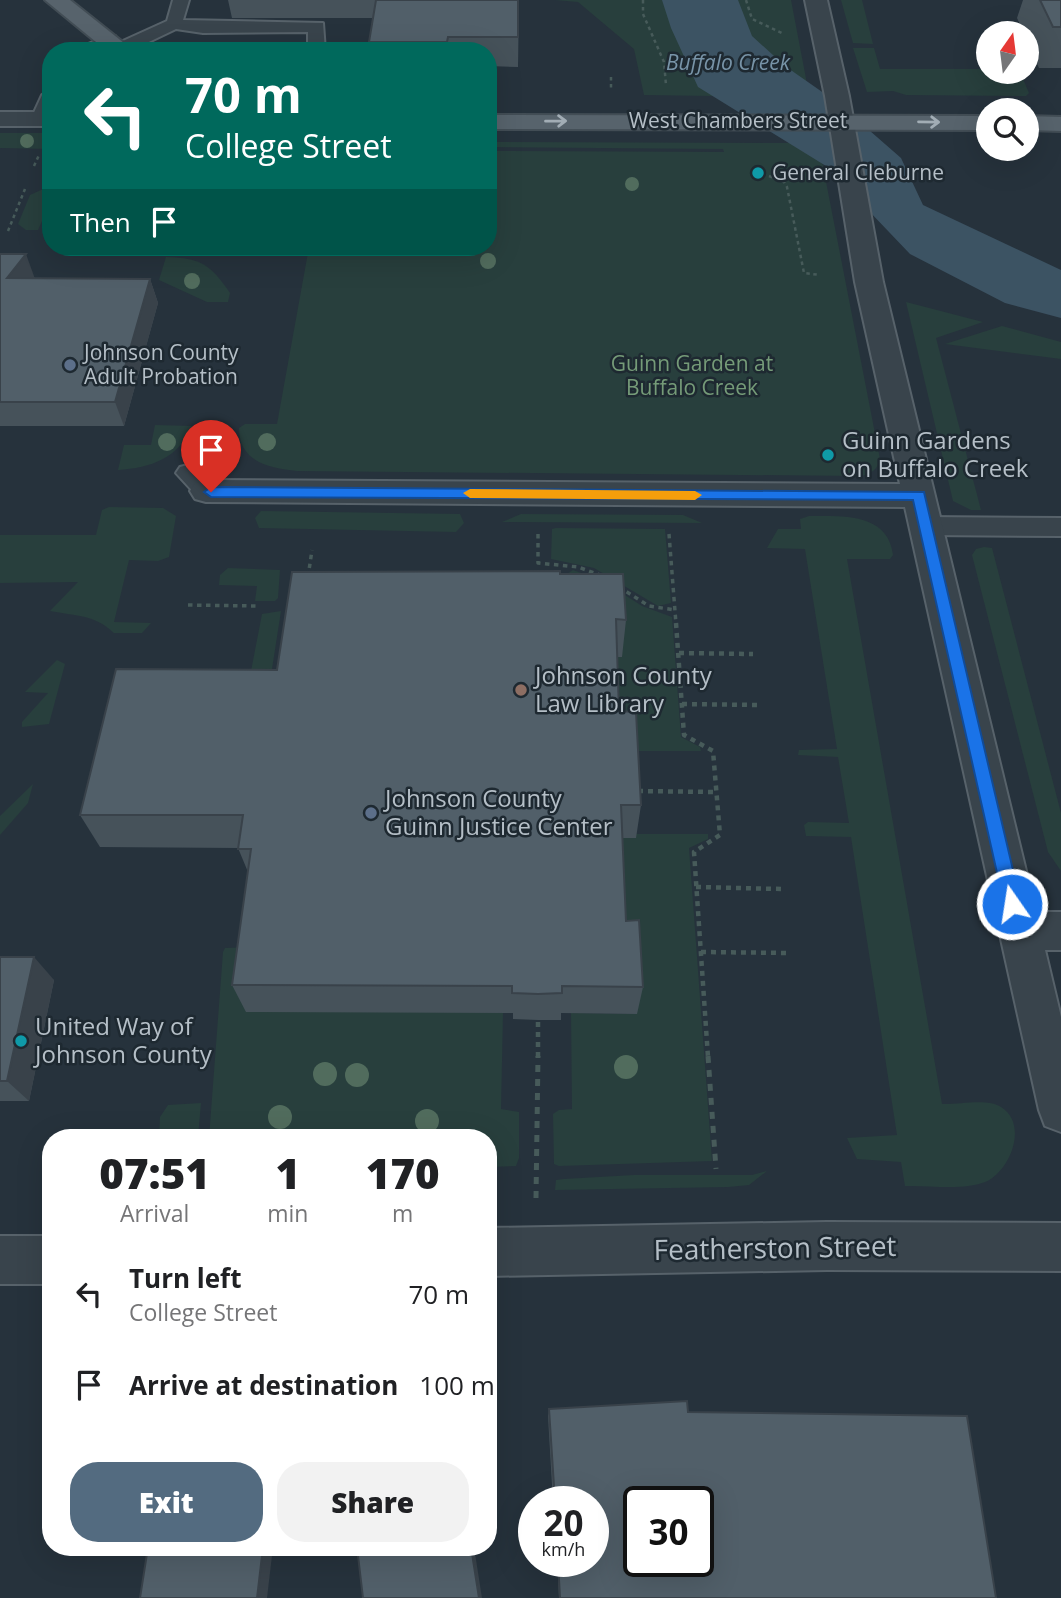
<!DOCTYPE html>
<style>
body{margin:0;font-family:"Open Sans",sans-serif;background:#f2f2f2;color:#202124;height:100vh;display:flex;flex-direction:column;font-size:26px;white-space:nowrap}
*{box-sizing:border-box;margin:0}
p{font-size:23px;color:#757577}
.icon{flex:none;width:38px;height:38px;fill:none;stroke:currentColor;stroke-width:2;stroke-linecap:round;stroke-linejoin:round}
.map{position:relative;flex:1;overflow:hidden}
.panel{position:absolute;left:42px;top:1129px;width:455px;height:427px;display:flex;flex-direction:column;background:#fff;border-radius:28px;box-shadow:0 7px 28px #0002}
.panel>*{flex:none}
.hud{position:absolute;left:42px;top:42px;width:455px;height:214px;border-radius:28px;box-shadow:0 7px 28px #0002;background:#00695c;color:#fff;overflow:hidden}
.needle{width:46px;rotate:14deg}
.controls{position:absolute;left:976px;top:21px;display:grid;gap:14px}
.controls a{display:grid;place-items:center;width:63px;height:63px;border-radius:50%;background:#fff;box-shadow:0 7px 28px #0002;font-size:35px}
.speed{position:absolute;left:518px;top:1486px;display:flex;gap:14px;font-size:35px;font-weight:700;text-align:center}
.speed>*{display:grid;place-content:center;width:91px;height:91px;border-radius:50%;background:#fff;box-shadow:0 7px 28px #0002;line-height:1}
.speed small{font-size:18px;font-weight:400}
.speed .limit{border:4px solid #111;border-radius:10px;background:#fff;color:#111}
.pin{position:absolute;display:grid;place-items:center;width:60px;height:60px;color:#fff;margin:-72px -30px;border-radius:50% 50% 50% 0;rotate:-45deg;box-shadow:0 0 7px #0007}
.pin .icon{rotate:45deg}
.me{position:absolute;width:77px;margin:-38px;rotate:347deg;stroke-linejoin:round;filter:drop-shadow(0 0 5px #0008)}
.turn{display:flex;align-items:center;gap:24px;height:147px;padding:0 28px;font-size:32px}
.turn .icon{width:91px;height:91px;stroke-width:2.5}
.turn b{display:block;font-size:49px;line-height:60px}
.then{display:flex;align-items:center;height:66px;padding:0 28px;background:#0003;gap:14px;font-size:26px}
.eta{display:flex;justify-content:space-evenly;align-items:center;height:119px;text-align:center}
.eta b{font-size:42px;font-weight:800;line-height:49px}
.primary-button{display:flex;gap:14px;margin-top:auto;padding:14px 28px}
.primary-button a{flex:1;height:80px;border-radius:28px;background:#536b80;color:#fff;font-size:28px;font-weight:800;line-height:80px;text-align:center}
.primary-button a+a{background:#f2f2f2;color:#202124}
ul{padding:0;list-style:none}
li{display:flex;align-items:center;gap:21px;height:91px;padding:0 28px}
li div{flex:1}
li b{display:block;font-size:26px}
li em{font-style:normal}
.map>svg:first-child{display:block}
.green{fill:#283f3d}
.water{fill:#3c5363}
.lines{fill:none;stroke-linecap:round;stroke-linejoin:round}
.lane-casing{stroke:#57626a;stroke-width:4}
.street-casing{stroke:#57626a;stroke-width:4}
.primary-casing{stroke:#424d55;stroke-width:4}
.path-far3{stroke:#475b5a;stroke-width:2.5;stroke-dasharray:3.5 3.5;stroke-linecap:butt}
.path-far2{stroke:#475b5a;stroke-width:3.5;stroke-dasharray:4.5 4.5;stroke-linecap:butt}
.path-far1{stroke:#475b5a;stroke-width:4.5;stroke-dasharray:5 5;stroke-linecap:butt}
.path{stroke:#475b5a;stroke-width:5;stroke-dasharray:7 7;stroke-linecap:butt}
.lane{fill:#39444c;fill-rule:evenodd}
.street{fill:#39444c;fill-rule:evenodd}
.primary{fill:#57636c;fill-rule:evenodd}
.tree{fill:#516c5d}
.wall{fill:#46525a}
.shaded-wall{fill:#39424a}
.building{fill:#515f69;stroke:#39424a;stroke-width:2;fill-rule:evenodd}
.oneway{stroke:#a2adb5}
.route{fill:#1a73e8;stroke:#114b97;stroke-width:2}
.slow{fill:#f59e0b}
.culture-dot{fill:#0f9aa8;stroke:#1e2931;stroke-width:2.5}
.service-dot{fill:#5c6f8a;stroke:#1e2931;stroke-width:2.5}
.education-dot{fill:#8d6e63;stroke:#1e2931;stroke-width:2.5}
.labels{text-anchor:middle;stroke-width:5;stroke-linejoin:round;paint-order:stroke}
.far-water-label{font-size:21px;font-style:italic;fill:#7894a8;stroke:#1e2931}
.far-street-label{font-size:21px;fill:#b5bfc7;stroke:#1e2931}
.far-poi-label{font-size:21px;fill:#b5bfc7;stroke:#1e2931;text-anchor:start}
.far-park-label{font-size:21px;fill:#759b78;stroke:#1e2931}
.poi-label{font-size:24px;fill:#b5bfc7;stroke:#1e2931;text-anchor:start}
.near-street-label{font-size:28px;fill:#b5bfc7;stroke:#1e2931}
</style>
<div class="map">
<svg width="1061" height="1598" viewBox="0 0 1061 1598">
<rect width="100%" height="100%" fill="#26323c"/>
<g class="green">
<path d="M555,0H791L808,89L774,97L644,95L634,49L578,2Z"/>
<path d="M841,0H862L873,44L853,43Z"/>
<path d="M853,48H874L880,69H989V72H1020L1029,93L1026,96L906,95L893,91L867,92Z"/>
<path d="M0,133H51V149L0,148Z"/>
<path d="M488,142L793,143L821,156L880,459C877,470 872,473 862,476L297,471C269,468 239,462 239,428L245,424H277L309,247H488V151L724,152L723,149L488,147Z"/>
<path d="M41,190H51L48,207L51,212H46L38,230H26L18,224L30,195Z"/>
<path d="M166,257C201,258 210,264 230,293L228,302H207L159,280Z"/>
<path d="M906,302L983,322L936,338L981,510H971L953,501Z"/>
<path d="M1002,326L1061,342V359L945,344Z"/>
<path d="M155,425L192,426C179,458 151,468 118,470L124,445H151Z"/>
<path d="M109,507L163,508L176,516L169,557L158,561L129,560L114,622L151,623L142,633H114C94,614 75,616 50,611L78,582L0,583V535H96L102,510Z"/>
<path d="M261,511L460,514L464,523L456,532L259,528L255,518Z"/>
<path d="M521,514L683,515L702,523L502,522Z"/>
<path d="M809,516C841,516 888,512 893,555L890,559H847L942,1104C958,1105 987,1098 1001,1107C1029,1124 1010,1172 985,1182C962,1191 929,1185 905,1186L901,1162L857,1159L847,1138L897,1135L851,837L806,836L804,825L808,822L849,823L838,757L798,755L799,750L837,749L805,549L767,548L778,529H801L800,519Z"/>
<path d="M556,528L665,529L671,603L658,606L594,568L551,559L552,529Z"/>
<path d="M984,547L992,548L1061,813V871L1048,852L972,555L976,549Z"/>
<path d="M228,568L280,570L278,598L275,601H255L257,586L219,585L220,575Z"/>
<path d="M573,570L603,581L642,606L672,617L681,737L700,747L701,751H632L616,747L612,657H622L567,574Z"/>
<path d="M281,611L272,669H293L246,697L262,614Z"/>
<path d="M57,660L65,664L49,724L22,727V722L48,693L25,692Z"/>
<path d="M33,784L28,803L0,835V816Z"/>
<path d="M636,834H708V839L689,848L712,1161L559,1166L554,1164L553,1114L559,1110L572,1109L571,1013L637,1014L621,950L617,838H636Z"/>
<path d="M255,947L503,1013L501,1109L519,1112V1158L516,1166L488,1167V1138H209L223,952L225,948Z"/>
<path d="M201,1103L198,1137H159L160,1117L168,1105Z"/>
<path d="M767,1171L749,1185L728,1187L555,1190L556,1180L564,1179L634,1175H752Z"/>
</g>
<path class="water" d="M662,0H738L752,36L785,66L838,103L901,158L923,205L1061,270V318L1005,303L910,254L826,166L698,87L671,28Z"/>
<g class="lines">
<defs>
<g id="lane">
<path d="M173,0H189L183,20L323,23L325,51H308V32L203,33L176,29L130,51H113L114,45L167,21Z"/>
<path d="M109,35L115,36L117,40C105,52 88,51 72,51Z"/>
<path d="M51,90L49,119L46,123H34L31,119L42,95Z"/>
<path d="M188,465C200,468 211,480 218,491L214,497H198L176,473L180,467Z"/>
<path d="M925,517L1061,518V536L925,535L917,532L913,526L917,520Z"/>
</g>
<g id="street">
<path d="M805,0H827L849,96L883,282L1036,912H1061V950H1045L1061,1017V1132L1045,1126L1039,1110L905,507L206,502L195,499L190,491L195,483L206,480L900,484L855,282L825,96Z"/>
<rect x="0" y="112" width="51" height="14"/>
<path d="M827,1222L1061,1223V1271L827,1270L488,1276V1228Z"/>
<rect x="0" y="1236" width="51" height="48"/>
</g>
<g id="primary">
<path d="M45,0H70L134,51H107Z"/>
<path d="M488,115L989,116V130L488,129Z"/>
<path d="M1027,116L1061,117V131L1027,130Z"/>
</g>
</defs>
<use href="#lane" class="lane-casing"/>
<use href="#street" class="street-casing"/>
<use href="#primary" class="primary-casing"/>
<g class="path-far3">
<path d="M643,0V14L664,62L666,85"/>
<path d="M746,0L752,19L784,34"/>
<path d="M611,77V88"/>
<path d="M34,166L39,155"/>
<path d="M769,176L784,182L787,187L804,273L820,275"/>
<path d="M8,231L25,189"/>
</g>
<g class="path-far2">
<path d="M538,534V563L578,567L600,575"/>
<path d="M669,534L676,624"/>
<path d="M308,577L312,550"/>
<path d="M619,587L649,606L675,610"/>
<path d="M188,605L257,606"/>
</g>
<g class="path-far1">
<path d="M676,623L684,735L713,751L720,835L694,852L708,1057"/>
<path d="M679,653L753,654"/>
<path d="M682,704L759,705"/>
<path d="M638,791L716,792"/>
<path d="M696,887L782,889"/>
<path d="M701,952L790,953"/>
<path d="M538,1057V1020"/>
</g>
<g class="path">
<path d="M708,1056L716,1169"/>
<path d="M536,1198L538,1056"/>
</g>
<use href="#lane" class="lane"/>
<use href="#street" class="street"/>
<use href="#primary" class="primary"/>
</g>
<g class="tree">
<circle cx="27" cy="141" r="7"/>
<circle cx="632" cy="184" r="7"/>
<circle cx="488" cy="261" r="8"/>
<circle cx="192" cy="281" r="8"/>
<circle cx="167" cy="442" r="9"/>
<circle cx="267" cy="442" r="9"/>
<circle cx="626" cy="1067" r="12"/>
<circle cx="325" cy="1074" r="12"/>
<circle cx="357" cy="1075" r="12"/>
<circle cx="280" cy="1117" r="12"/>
<circle cx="427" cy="1121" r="12"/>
</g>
<g class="wall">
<path d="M228,0H519L518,67L488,66V51H370L369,42L373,18H232Z"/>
<path d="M1023,0H1061V68H1039L1027,41V33H1024L1017,18Z"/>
<path d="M0,254L35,278L150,279L158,303L124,426H0Z"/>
<path d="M560,574L626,620L622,657H617L619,711L641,805L636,838H622L626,921L643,987L637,1014L561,1013V1020H538L513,1019V1013L246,1012L232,985L248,872L238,848L100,847L80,815L277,670Z"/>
<path d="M0,957L54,980L29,1101H0Z"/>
<path d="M549,1409L688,1412L996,1598H559L557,1561H593V1502H553L548,1416Z"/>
</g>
<g class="shaded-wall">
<path d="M26,254L35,279L7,278Z"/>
<path d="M150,279L158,303L124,426L115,402Z"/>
<path d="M34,957L54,980L29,1101L7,1081Z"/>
<path d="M263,1547H273L267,1598H257Z"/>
<path d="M471,1547H474L482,1598H479Z"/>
</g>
<g class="building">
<path d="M376,0H518V37H448L447,42H369Z"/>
<path d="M1040,0H1061V27H1053Z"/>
<path d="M0,254H26L7,278L150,279L115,402H0Z"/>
<path d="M560,571V574H623L626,620L616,619L619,711L636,712L641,805H621L626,921L639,920L643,987L562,986V993L538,994L512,993V986L232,985L251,849H238L243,815H80L116,669L277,670L292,572Z"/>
<path d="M0,957H34L7,1081H0Z"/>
<path d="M687,1401L688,1412L967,1416L996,1598H560L558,1561H593V1502H555L549,1409ZM639,1502H698V1561H639Z"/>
<path d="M148,1547H263L257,1598H140Z"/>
<path d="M357,1547H471L479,1598H363Z"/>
</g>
<defs><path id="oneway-shaft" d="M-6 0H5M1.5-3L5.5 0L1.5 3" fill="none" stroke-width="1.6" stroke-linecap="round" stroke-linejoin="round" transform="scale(1.75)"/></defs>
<g class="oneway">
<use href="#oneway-shaft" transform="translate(556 121) rotate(-1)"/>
<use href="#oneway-shaft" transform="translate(929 122) rotate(1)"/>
</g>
<path class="route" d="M211,487L924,492L1021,904L1018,909H1006L1004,904L913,500L211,497L204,492Z"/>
<path class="slow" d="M470,489L695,491L702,495L695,500L470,498L463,493Z"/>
<g class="culture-dot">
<circle cx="758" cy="173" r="7"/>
<circle cx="828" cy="455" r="7"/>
<circle cx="21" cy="1041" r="7"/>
</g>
<g class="service-dot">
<circle cx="70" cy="365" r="7"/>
<circle cx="371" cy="813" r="7"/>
</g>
<circle class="education-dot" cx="521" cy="690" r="7"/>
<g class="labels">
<g class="far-water-label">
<text x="728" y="70">Buffalo Creek</text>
</g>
<g class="far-street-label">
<text x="738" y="128">West Chambers Street</text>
</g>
<g class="far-poi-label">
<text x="772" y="180">General Cleburne</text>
<text x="84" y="360">Johnson County<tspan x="84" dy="24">Adult Probation</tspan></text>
</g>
<g class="far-park-label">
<text x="692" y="371">Guinn Garden at<tspan x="692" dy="24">Buffalo Creek</tspan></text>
</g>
<g class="poi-label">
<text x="842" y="449">Guinn Gardens<tspan x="842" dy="28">on Buffalo Creek</tspan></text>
<text x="535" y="684">Johnson County<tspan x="535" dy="28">Law Library</tspan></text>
<text x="385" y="807">Johnson County<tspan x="385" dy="28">Guinn Justice Center</tspan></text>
<text x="35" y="1035">United Way of<tspan x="35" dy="28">Johnson County</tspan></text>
</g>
<g class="near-street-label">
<text transform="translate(775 1248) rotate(-1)" y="10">Featherston Street</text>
</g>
</g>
</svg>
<div class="controls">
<a><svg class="needle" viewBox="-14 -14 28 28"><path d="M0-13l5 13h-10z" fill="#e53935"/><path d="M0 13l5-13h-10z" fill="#757577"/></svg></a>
<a><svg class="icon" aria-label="search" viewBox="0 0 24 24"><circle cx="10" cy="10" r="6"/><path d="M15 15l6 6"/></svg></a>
</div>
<div class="speed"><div>20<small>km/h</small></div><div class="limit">30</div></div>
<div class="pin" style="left:211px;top:492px;background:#d93025"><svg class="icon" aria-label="arrive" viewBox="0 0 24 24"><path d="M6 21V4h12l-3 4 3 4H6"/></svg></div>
<svg class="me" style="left:1012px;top:904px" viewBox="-20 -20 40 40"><circle r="17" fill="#1a73e8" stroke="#fff" stroke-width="3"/><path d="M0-11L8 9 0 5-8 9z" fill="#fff"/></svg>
<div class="hud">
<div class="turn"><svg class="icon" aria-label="left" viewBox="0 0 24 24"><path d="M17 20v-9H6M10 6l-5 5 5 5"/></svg><div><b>70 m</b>College Street</div></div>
<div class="then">Then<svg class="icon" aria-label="arrive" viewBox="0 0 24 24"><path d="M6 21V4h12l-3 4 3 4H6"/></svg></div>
</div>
<section class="panel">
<div class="eta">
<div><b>07:51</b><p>Arrival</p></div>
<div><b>1</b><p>min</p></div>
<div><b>170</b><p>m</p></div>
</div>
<ul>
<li><svg class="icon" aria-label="left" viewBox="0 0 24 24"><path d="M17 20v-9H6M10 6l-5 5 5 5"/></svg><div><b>Turn left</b><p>College Street</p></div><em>70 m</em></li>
<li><svg class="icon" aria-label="arrive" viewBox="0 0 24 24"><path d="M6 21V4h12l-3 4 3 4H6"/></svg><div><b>Arrive at destination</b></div><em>100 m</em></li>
</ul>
<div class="primary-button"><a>Exit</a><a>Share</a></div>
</section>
</div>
